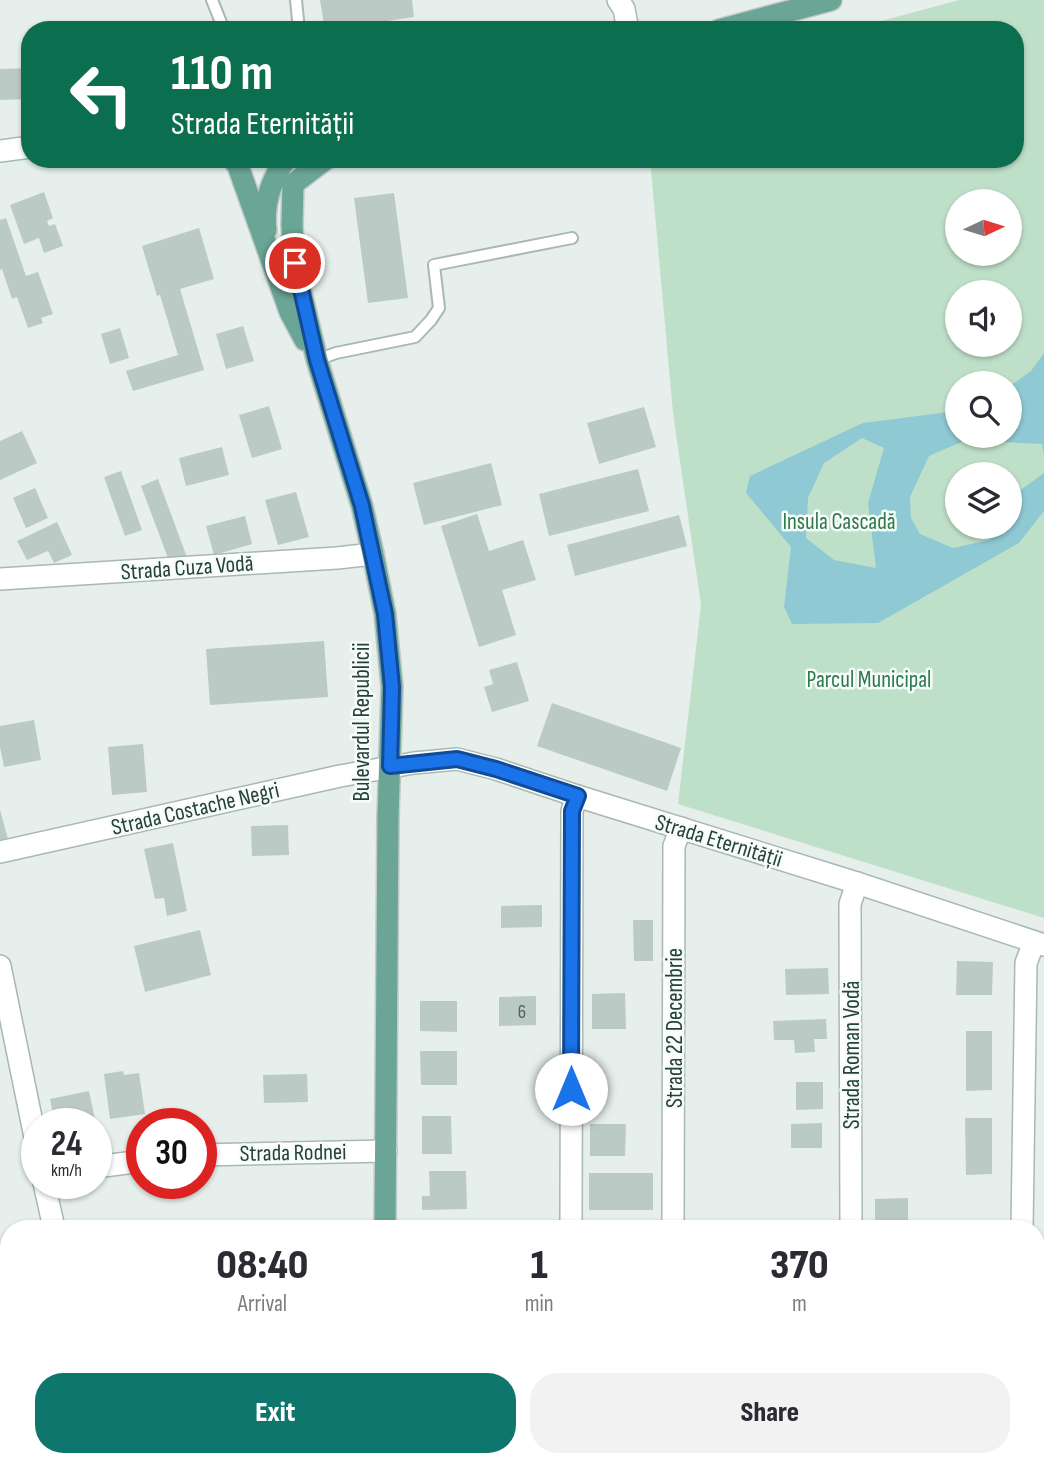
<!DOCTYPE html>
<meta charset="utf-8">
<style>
body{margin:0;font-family:"Sofia Sans Condensed",sans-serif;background:#f2f2f3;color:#2b2b33;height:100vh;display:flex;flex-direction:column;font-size:26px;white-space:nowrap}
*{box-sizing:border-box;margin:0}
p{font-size:23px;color:#7c7c81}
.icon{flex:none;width:38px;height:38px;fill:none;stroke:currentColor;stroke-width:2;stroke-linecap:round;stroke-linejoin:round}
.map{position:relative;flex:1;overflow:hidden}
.sheet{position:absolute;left:0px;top:1220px;width:1045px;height:247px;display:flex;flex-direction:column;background:#fff;border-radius:28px 28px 0 0;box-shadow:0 2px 5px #0004}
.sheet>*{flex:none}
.guide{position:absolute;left:21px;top:21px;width:1003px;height:147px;border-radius:28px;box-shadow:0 2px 5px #0004;background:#0b6e4f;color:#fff;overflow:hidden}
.needle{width:46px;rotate:86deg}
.tools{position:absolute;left:945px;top:189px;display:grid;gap:14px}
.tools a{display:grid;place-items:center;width:77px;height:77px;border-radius:50%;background:#fff;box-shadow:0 2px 5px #0004;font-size:35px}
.speed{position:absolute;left:21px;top:1108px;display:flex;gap:14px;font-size:35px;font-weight:700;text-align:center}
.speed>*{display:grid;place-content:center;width:91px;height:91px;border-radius:50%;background:#fff;box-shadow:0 2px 5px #0004;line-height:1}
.speed small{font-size:18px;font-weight:400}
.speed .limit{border:10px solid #d22;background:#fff;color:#111}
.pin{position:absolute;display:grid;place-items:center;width:60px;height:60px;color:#fff;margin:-30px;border:4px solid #fff;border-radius:50%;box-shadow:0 2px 7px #0007}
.me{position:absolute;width:77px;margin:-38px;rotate:0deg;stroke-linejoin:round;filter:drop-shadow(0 0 5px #0008)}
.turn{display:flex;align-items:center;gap:24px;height:147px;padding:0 35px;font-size:32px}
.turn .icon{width:91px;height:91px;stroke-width:2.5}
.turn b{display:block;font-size:49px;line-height:60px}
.eta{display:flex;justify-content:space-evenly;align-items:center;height:119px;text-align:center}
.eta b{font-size:42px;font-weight:800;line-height:49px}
.action{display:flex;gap:14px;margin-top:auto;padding:14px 35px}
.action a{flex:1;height:80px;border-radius:28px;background:#0f766e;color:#fff;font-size:28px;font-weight:800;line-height:80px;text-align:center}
.action a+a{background:#f2f2f3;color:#2b2b33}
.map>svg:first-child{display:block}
.green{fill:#bfe0c8;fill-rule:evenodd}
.water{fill:#8ec9d4;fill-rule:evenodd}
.building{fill:#bbcac4}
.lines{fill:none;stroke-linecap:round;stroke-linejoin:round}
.lane-casing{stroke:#a8b8b2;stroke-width:14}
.street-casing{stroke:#a8b8b2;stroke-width:24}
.secondary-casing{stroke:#a4bbb3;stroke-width:24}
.primary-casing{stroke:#c2cac8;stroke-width:24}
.lane{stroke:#fff;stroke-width:10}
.street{stroke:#fff;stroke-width:21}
.secondary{stroke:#fff;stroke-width:21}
.primary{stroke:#6aa596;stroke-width:21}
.route-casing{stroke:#114b97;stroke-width:18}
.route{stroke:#1a73e8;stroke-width:12}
.labels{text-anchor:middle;stroke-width:5;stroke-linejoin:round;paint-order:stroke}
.number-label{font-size:19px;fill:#4a645c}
.park-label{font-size:23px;fill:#2d7a4b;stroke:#f7fbf9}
.street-label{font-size:23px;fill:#24423a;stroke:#f7fbf9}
</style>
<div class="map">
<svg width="1044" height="1465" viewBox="0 0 1044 1465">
<rect width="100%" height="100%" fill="#e6efeb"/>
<path class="green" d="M959,0H1044V918L678,804L701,605L673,413L650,159H1015V30H848ZM957,201H1010V254H957ZM957,292H1010V345H957ZM957,383H1010V436H957ZM957,474H1010V527H957Z"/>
<path class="water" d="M1044,353V455L1042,444L966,440L929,456L910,497L911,518L920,534L953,548L989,540L996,527H1010V501L1012,496L1044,473V511L1019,543L878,623L792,624L784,607L791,547L746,493L750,476L863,423L957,411V436H1010V386L1031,371ZM862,438L884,448L868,503L876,568L834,560L806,538L808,498L824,463Z"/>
<g class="building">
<path d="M320,0H412L414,17L325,30Z"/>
<path d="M30,68V99L0,100V69Z"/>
<path d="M44,192L53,218L47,221L49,226L55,224L63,246L44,253L39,238L24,244L10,205Z"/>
<path d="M394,193L408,298L368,303L354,198Z"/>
<path d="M6,218L26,276L38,272L53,314L41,318L43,323L28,328L17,297L12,299L2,269L0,270V220Z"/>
<path d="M199,228L214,279L180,289L204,370L133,391L126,371L178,355L160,295L157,296L142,246Z"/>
<path d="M243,326L254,361L226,369L216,334Z"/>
<path d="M120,328L129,358L110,364L101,334Z"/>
<path d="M269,406L282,449L252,458L239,415Z"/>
<path d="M644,407L656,447L599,464L587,423Z"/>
<path d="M22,431L37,463L0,480V441Z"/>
<path d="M222,447L229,475L186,486L179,458Z"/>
<path d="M491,463L502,505L424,525L413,483Z"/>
<path d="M638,469L649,511L549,536L539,494Z"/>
<path d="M121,471L142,530L125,536L104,477Z"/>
<path d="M158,479L188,560L171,566L141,486Z"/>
<path d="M35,488L48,518L26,528L13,498Z"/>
<path d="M296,492L309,537L278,545L265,500Z"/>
<path d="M477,514L489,551L523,540L536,580L502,590L516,635L479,647L441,526Z"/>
<path d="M679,515L687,546L575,576L567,545Z"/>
<path d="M245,516L252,544L214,555L206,526Z"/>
<path d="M57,522L72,555L54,563L48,551L27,560L17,541Z"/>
<path d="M324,641L328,697L210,705L206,649Z"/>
<path d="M517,662L529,701L492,712L484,687L493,684L489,670Z"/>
<path d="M552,703L681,748L667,791L537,746Z"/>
<path d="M34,720L41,760L4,767L0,747V726Z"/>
<path d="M143,744L147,792L112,795L108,747Z"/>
<path d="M0,810L8,839L0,841Z"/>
<path d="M288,825L289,855L252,856L251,826Z"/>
<path d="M173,843L187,911L167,916L164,898L155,899L144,849Z"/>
<path d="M542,905V927L501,928V906Z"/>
<path d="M633,920H653V961H634Z"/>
<path d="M200,930L211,975L145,992L134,946Z"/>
<path d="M957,961L993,962L992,995H956Z"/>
<path d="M828,968L829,994L786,995L785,969Z"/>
<path d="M625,993L626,1029H592V994Z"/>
<path d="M536,996V1025L499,1026V997Z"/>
<path d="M420,1001H457V1032L420,1031Z"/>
<path d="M826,1019L827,1039H814L815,1052L795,1053L794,1040H774L773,1021Z"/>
<path d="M966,1031H992V1090L966,1091Z"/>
<path d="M420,1051H457V1085H421Z"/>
<path d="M123,1071L124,1075L139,1073L145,1114L110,1119L104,1074Z"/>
<path d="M307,1074L308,1102L264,1103L263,1075Z"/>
<path d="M796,1082H823V1109L796,1110Z"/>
<path d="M89,1091L96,1124H55L50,1099Z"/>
<path d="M422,1116H451L452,1154H422Z"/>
<path d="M965,1118H992V1174L966,1175Z"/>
<path d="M822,1123V1148H791V1124Z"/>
<path d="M590,1124H626L625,1156H590Z"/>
<path d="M429,1171H466L467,1209L422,1210V1196H430Z"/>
<rect x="589" y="1173" width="64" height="37"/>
<path d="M908,1198V1226L925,1225V1228H875V1199Z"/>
<rect x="1040" y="1246" width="4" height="55"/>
<path d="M180,1458H231L233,1463L227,1465H179L177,1459Z"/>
<path d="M292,1458H324L325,1465H292Z"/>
</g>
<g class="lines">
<defs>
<g id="lane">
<path d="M212,0L224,30"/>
<path d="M296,0L299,30"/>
<path d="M317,360L336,353L415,337L431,320L439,308L434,265L572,238"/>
</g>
<g id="street">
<path d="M0,579L337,558L373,554"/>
<path d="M0,852L340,776L414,763L457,759L496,769L577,796L857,883L1044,945"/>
<path d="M0,966L37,1147"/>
<path d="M201,1155L386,1151"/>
<path d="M96,1167L142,1161"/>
<path d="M44,1183L54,1228"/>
<path d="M571,1228L572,811L577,796"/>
<path d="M673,1228L674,846L681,828"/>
<path d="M851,1228L850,904L857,883"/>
<path d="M1022,1228L1026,963L1034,942"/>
<path d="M567,1458V1465"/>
<path d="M674,1458V1465"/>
<path d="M851,1465V1458"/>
<path d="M1020,1465V1458"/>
</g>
<g id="secondary">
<path d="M618,0L624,9L628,30"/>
<path d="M0,151L30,147"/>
<path d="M1036,1365H1044"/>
<path d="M384,1465L386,1458"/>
</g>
<g id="primary">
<path d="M719,30L831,0"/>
<path d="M233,159L238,166L290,312L305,340"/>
<path d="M326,159L293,184L292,225L294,263L317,360L362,506L373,554L385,614L392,687L388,817L385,1228"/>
<path d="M266,230C263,205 271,180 286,159"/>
<path d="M0,1461L10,1458"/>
</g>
</defs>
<use href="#lane" class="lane-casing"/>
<use href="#street" class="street-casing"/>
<use href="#secondary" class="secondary-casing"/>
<use href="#primary" class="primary-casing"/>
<use href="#lane" class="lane"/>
<use href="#street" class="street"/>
<use href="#secondary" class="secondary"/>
<use href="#primary" class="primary"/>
</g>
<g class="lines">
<defs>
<path id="route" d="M295,263L317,360L362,506L385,614L392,687L390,766L457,759L496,769L578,796L572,811L571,1089"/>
</defs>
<use href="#route" class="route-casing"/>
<use href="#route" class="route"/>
</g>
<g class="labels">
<g class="number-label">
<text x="522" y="1018">6</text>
</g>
<g class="park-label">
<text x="839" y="529">Insula Cascadă</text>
<text x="869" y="687">Parcul Municipal</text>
</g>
<g class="street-label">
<text transform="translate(187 567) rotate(-4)" y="8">Strada Cuza Vodă</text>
<text transform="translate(361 722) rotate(-90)" y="8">Bulevardul Republicii</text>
<text transform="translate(195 808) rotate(-13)" y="8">Strada Costache Negri</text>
<text transform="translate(719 840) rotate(17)" y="8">Strada Eternității</text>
<text transform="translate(674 1028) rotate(-90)" y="8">Strada 22 Decembrie</text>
<text transform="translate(851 1055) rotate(-90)" y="8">Strada Roman Vodă</text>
<text transform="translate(293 1152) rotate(-1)" y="8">Strada Rodnei</text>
</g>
</g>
</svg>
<div class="tools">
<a><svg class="needle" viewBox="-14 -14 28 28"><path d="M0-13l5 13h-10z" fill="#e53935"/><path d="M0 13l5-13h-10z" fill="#7c7c81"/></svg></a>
<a><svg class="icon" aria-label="sound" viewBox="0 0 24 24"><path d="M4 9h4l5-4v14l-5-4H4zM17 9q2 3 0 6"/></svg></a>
<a><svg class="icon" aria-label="search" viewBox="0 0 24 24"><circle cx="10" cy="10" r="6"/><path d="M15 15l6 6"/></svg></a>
<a><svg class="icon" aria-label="layers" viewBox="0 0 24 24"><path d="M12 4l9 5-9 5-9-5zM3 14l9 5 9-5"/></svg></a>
</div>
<div class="speed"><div>24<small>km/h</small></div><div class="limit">30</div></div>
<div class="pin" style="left:295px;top:263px;background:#d93025"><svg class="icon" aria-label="arrive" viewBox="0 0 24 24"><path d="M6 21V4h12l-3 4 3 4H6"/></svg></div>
<svg class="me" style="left:571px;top:1089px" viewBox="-20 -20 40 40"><circle r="19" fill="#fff"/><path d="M0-13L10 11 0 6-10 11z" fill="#1a73e8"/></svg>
<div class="guide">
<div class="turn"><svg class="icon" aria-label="left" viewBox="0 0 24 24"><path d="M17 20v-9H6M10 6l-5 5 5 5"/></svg><div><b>110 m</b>Strada Eternității</div></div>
</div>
<section class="sheet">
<div class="eta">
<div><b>08:40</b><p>Arrival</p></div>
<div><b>1</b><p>min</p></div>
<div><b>370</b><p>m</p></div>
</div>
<div class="action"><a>Exit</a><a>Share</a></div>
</section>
</div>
